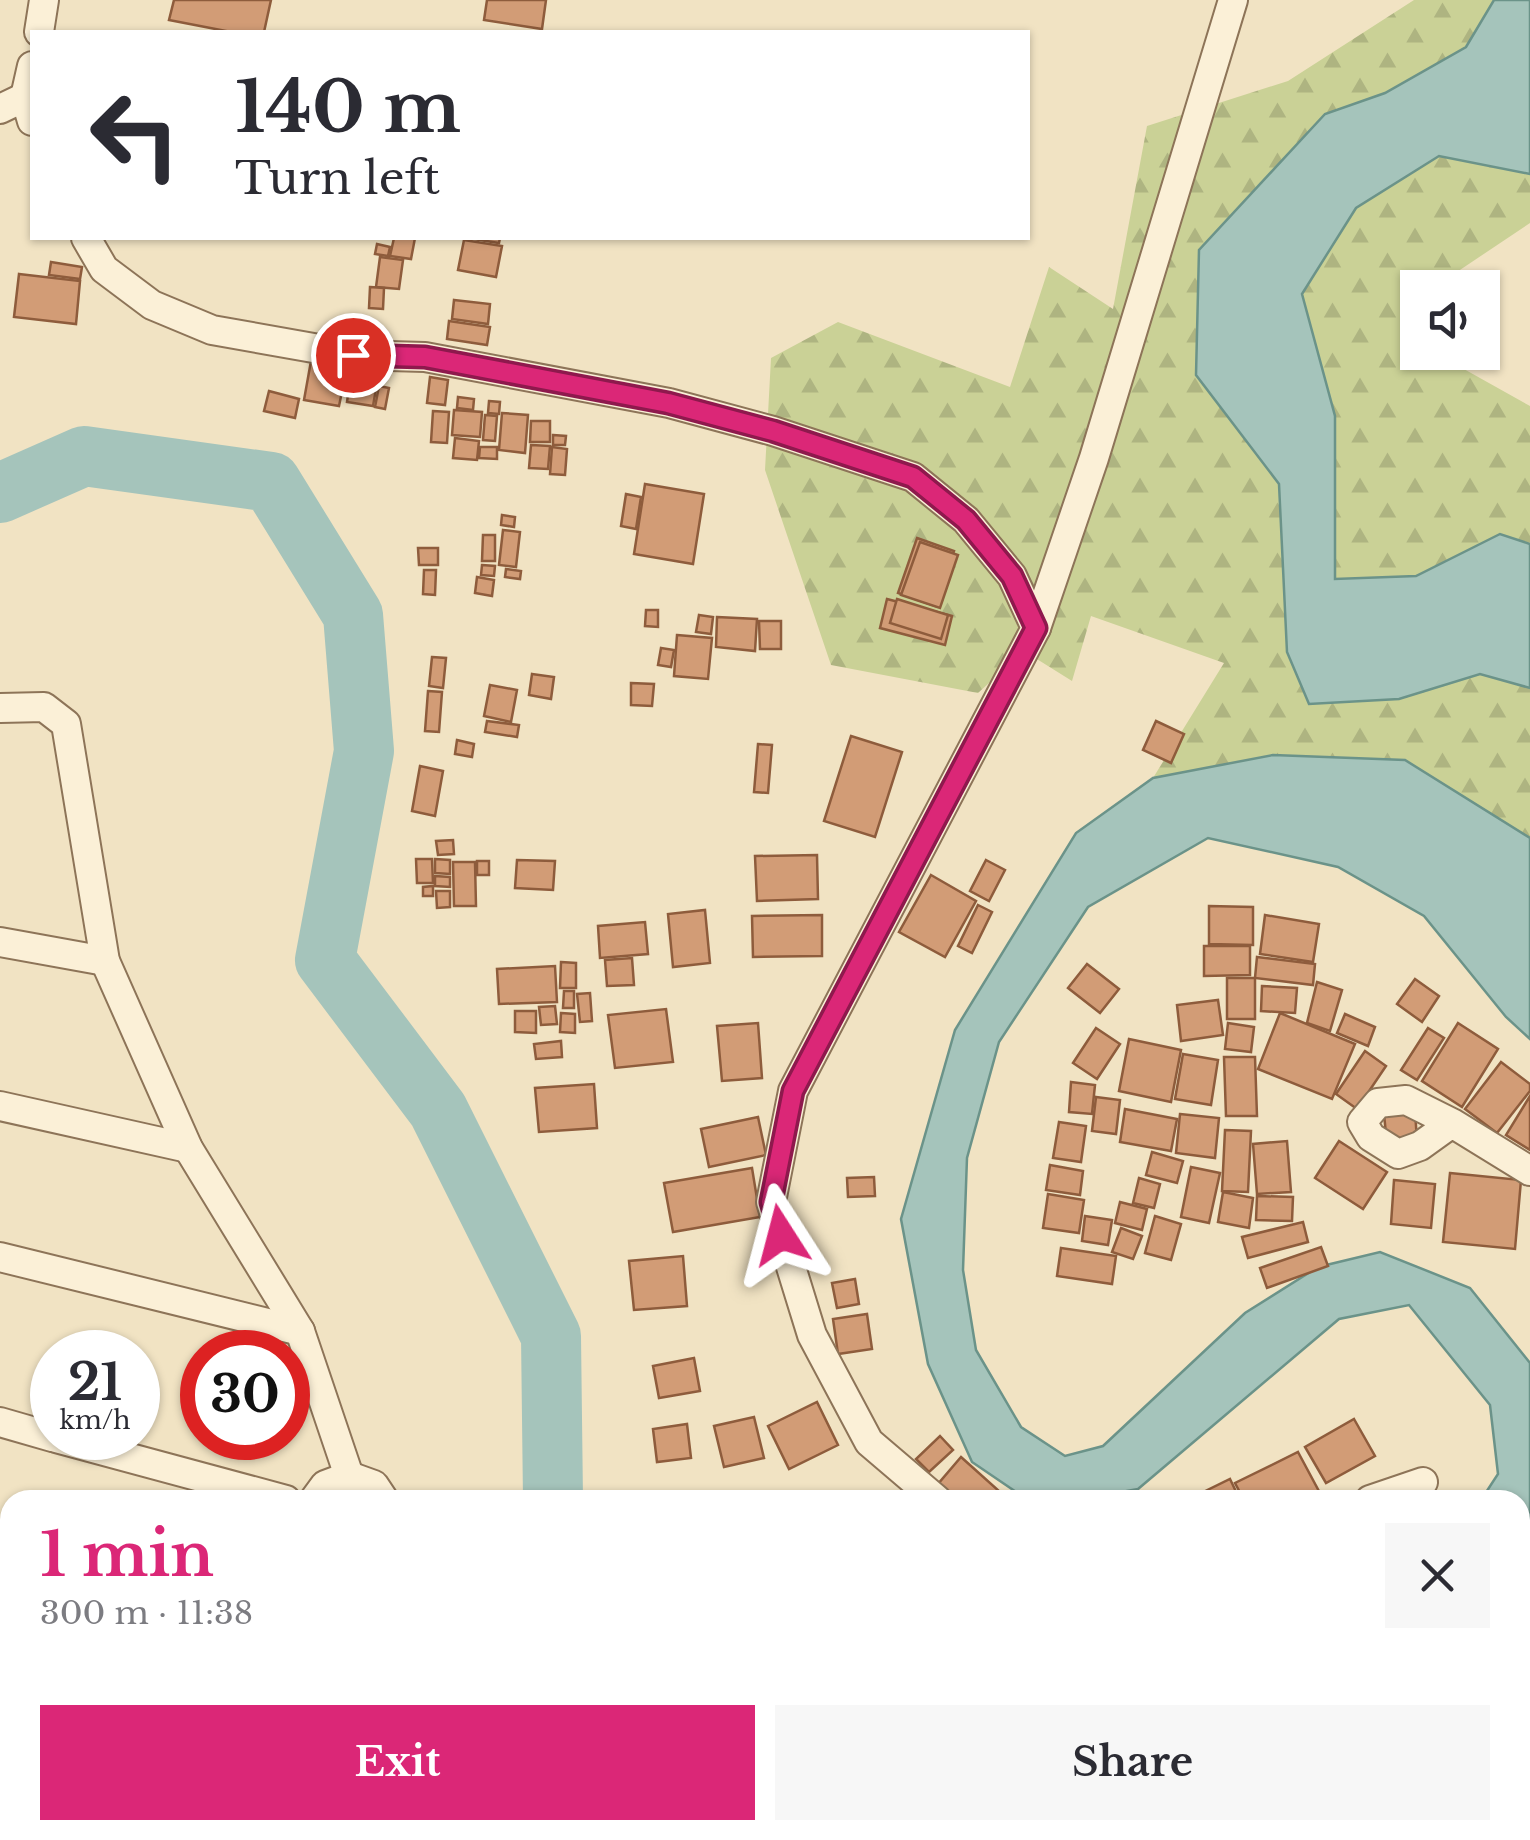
<!DOCTYPE html>
<meta charset="utf-8">
<style>
body{margin:0;font-family:"Libre Baskerville",serif;background:#f7f7f7;color:#2b2b33;height:100vh;display:flex;flex-direction:column;font-size:38px;white-space:nowrap}
*{box-sizing:border-box;margin:0}
p{font-size:32px;color:#7c7c81}
.icon{flex:none;width:55px;height:55px;fill:none;stroke:currentColor;stroke-width:2;stroke-linecap:round;stroke-linejoin:round}
.map{position:relative;flex:1;overflow:hidden}
.sheet{position:absolute;left:0px;top:1490px;width:1530px;height:350px;display:flex;flex-direction:column;background:#fff;border-radius:30px 30px 0 0;box-shadow:0 2px 8px #0004}
.sheet>*{flex:none}
.top-card{position:absolute;left:30px;top:30px;width:1000px;height:210px;border-radius:0px;box-shadow:0 2px 8px #0004;background:#fff;color:#2b2b33;overflow:hidden}
.fabs{position:absolute;left:1400px;top:270px;display:grid;gap:20px}
.fabs a{display:grid;place-items:center;width:100px;height:100px;border-radius:0px;background:#fff;box-shadow:0 2px 8px #0004;font-size:50px}
.speed{position:absolute;left:30px;top:1330px;display:flex;gap:20px;font-size:50px;font-weight:700;text-align:center}
.speed>*{display:grid;place-content:center;width:130px;height:130px;border-radius:50%;background:#fff;box-shadow:0 2px 8px #0004;line-height:1}
.speed small{font-size:25px;font-weight:400}
.speed .limit{border:15px solid #d22;background:#fff;color:#111}
.pin{position:absolute;display:grid;place-items:center;width:85px;height:85px;color:#fff;margin:-42px;border:5px solid #fff;border-radius:50%;box-shadow:0 2px 10px #0007}
.me{position:absolute;width:110px;margin:-55px;rotate:351deg;stroke-linejoin:round;filter:drop-shadow(0 0 8px #0008)}
.turn{display:flex;align-items:center;gap:35px;height:210px;padding:0 40px;font-size:45px}
.turn .icon{width:130px;height:130px;stroke-width:2.5}
.turn b{display:block;font-size:70px;line-height:85px}
.round{display:grid;place-items:center;flex:none;width:105px;height:105px;border-radius:0px;background:#f7f7f7}
.head{display:flex;align-items:center;justify-content:space-between;height:170px;padding:0 40px}
h1{font-size:60px;font-weight:700;line-height:75px;color:#db2777}
.button{display:flex;gap:20px;margin-top:auto;padding:20px 40px}
.button a{flex:1;height:115px;border-radius:0px;background:#db2777;color:#fff;font-size:40px;font-weight:700;line-height:115px;text-align:center}
.button a+a{background:#f7f7f7;color:#2b2b33}
.map>svg:first-child{display:block}
.forest{fill:url(#forest-firs)}
.water{fill:#a5c4bb;stroke:#6b9389;stroke-width:2.5}
.lines{fill:none;stroke-linecap:round;stroke-linejoin:round}
.river{stroke:#a5c4bb;stroke-width:60}
.building{fill:#d29c76;stroke:#8e5c3c;stroke-width:2.5}
.minor-casing{stroke:#8d7458;stroke-width:32}
.minor{stroke:#fbf0d7;stroke-width:28}
.route-casing{stroke:#8e194d;stroke-width:25}
.route{stroke:#db2777;stroke-width:18}
</style>
<div class="map">
<svg width="1530" height="1840" viewBox="0 0 1530 1840">
<defs>
<pattern id="forest-firs" width="22" height="20" patternUnits="userSpaceOnUse" patternTransform="scale(2.5)"><rect width="22" height="20" fill="#cad196"/><path d="M5 1l3.5 6h-7zM16 11l3.5 6h-7z" fill="#aeb481"/></pattern>
</defs>
<rect width="100%" height="100%" fill="#f1e3c3"/>
<path class="forest" d="M1414,0H1530V223L1439,284V287L1418,288V352L1445,353L1446,359L1530,406V838L1407,761L1270,755L1153,778L1224,663L1091,616L1072,681L1024,651L978,693L831,665L765,470L771,358L838,322L1010,387L1049,267L1113,309L1147,126L1288,81Z"/>
<g class="water">
<path d="M1494,0H1530V174L1439,156L1356,208L1302,294L1335,416V579L1416,576L1500,534L1530,544V688L1480,674L1399,699L1309,704L1287,652L1279,484L1196,375L1199,250L1325,114L1385,93L1466,47Z"/>
<path d="M1273,755L1405,760L1530,838V1039L1506,1017L1424,916L1338,867L1208,838L1088,907L999,1042L967,1158L963,1270L976,1350L1021,1427L1065,1456L1103,1446L1245,1313L1318,1267L1380,1252L1470,1288L1530,1363V1622L1520,1631V1500H1481L1498,1474L1490,1405L1409,1305L1339,1319L1138,1489L1077,1500H1028L972,1462L928,1364L901,1219L955,1030L1076,833L1153,778Z"/>
<path d="M1227,1830H1348L1359,1840H1233Z"/>
</g>
<g class="lines">
<g class="river">
<path d="M0,493L84,456L271,482L353,615L364,751L325,960L438,1110L551,1336L553,1500"/>
<path d="M763,1830L771,1840"/>
</g>
</g>
<g class="building">
<path d="M174,0H271L264,32H231L169,20Z"/>
<path d="M487,0H546L542,29L484,20Z"/>
<path d="M394,238H415L411,259L390,256Z"/>
<path d="M467,238H500L499,243Z"/>
<path d="M464,240L502,246L496,277L458,270Z"/>
<path d="M377,244L390,247L388,256L375,254Z"/>
<path d="M380,257L403,260L399,289L376,287Z"/>
<path d="M51,262L82,267L80,279L49,275Z"/>
<path d="M19,274L80,281L76,324L14,317Z"/>
<path d="M370,287L384,288L383,309L369,308Z"/>
<path d="M454,300L490,304L488,324L452,319Z"/>
<path d="M449,321L490,327L487,345L447,339Z"/>
<path d="M311,361L347,367L339,406L304,400Z"/>
<path d="M352,368L379,372L373,406L347,402Z"/>
<path d="M430,377L448,380L445,405L427,403Z"/>
<path d="M379,386L389,388L385,409L375,407Z"/>
<path d="M269,391L299,399L295,418L264,411Z"/>
<path d="M458,397L474,399L473,410L457,408Z"/>
<path d="M489,401L500,402L499,414L488,413Z"/>
<path d="M454,410L482,412L480,437L452,435Z"/>
<path d="M433,411L449,412L447,443L431,442Z"/>
<path d="M502,413L528,415L525,453L499,450Z"/>
<path d="M485,415L497,416L495,441L483,440Z"/>
<path d="M531,421H550V442H530Z"/>
<path d="M553,435L566,436L565,445H553Z"/>
<path d="M455,438L479,441L477,460L453,458Z"/>
<path d="M531,445L550,446L548,469L529,468Z"/>
<path d="M480,447H497V459L479,458Z"/>
<path d="M552,447L567,449L565,475L550,474Z"/>
<path d="M645,484L704,494L693,564L634,554Z"/>
<path d="M626,494L641,497L636,529L621,526Z"/>
<path d="M502,515L515,517L514,527L501,525Z"/>
<path d="M503,530L520,532L516,567L499,565Z"/>
<path d="M483,535H495V561H482Z"/>
<path d="M917,538L954,551L935,606L898,593Z"/>
<path d="M920,542L958,555L940,608L901,595Z"/>
<path d="M418,548H438V565H419Z"/>
<path d="M482,565L495,566L494,576L481,575Z"/>
<path d="M506,569L521,571L520,579L505,577Z"/>
<path d="M424,570H436L435,595L423,594Z"/>
<path d="M477,577L494,580L492,596L475,593Z"/>
<path d="M887,599L952,616L945,645L880,628Z"/>
<path d="M897,599L948,615L941,639L890,623Z"/>
<path d="M646,610H658V627L645,626Z"/>
<path d="M699,615L713,617L711,634L696,632Z"/>
<path d="M717,617L757,619L755,651L716,647Z"/>
<path d="M759,621H781V649H760Z"/>
<path d="M677,635L712,638L708,679L674,676Z"/>
<path d="M661,648L674,650L671,667L658,665Z"/>
<path d="M432,657L446,658L443,688L429,686Z"/>
<path d="M532,674L554,677L551,699L529,695Z"/>
<path d="M631,683L654,684L652,706L631,705Z"/>
<path d="M490,685L517,690L511,722L484,716Z"/>
<path d="M428,691L442,692L439,732L425,731Z"/>
<path d="M487,721L519,725L517,737L485,732Z"/>
<path d="M1156,721L1184,734L1171,763L1143,750Z"/>
<path d="M851,736L902,752L875,837L824,821Z"/>
<path d="M457,740L474,744L472,757L455,754Z"/>
<path d="M758,744L772,745L768,793L754,792Z"/>
<path d="M420,766L443,771L435,816L412,811Z"/>
<path d="M453,840L454,854L438,855L436,841Z"/>
<path d="M817,855L818,899L757,901L755,856Z"/>
<path d="M416,859H432L433,883H417Z"/>
<path d="M435,859L450,860V874L435,873Z"/>
<path d="M517,860L555,861L553,890L515,888Z"/>
<path d="M986,860L1005,870L989,901L970,891Z"/>
<rect x="477" y="861" width="12" height="14"/>
<path d="M453,862H475L476,906H454Z"/>
<path d="M931,875L976,901L945,957L899,932Z"/>
<path d="M435,876L450,877V887L435,886Z"/>
<path d="M433,886V896H423V887Z"/>
<path d="M436,891H450V907L437,908Z"/>
<path d="M978,905L992,912L972,953L958,946Z"/>
<path d="M1209,906L1253,907V945L1209,944Z"/>
<path d="M705,910L710,963L673,967L668,914Z"/>
<path d="M822,915V956L753,957L752,916Z"/>
<path d="M1265,915L1319,924L1313,962L1260,954Z"/>
<path d="M645,922L648,954L600,958L598,926Z"/>
<path d="M1204,946H1250V975L1204,976Z"/>
<path d="M1257,957L1315,964L1313,985L1255,978Z"/>
<path d="M632,958L634,985L607,986L605,960Z"/>
<path d="M561,962L576,963V988H560Z"/>
<path d="M1087,964L1119,989L1100,1013L1068,988Z"/>
<path d="M555,966L557,1002L499,1004L497,969Z"/>
<rect x="1227" y="978" width="28" height="41"/>
<path d="M1415,979L1439,996L1422,1022L1397,1004Z"/>
<path d="M1317,982L1342,990L1330,1031L1307,1023Z"/>
<path d="M1262,986L1297,988L1295,1013L1261,1011Z"/>
<path d="M564,991H574V1008H563Z"/>
<path d="M590,993L592,1021L580,1022L577,994Z"/>
<path d="M1218,1000L1223,1035L1181,1041L1177,1005Z"/>
<path d="M555,1006L557,1024L541,1025L539,1007Z"/>
<path d="M666,1009L673,1062L615,1068L608,1015Z"/>
<path d="M515,1011H536V1033L515,1032Z"/>
<path d="M561,1013L575,1014V1033L560,1032Z"/>
<path d="M1280,1013L1355,1044L1332,1099L1258,1069Z"/>
<path d="M1345,1014L1375,1027L1368,1046L1337,1033Z"/>
<path d="M758,1023L762,1078L722,1081L717,1026Z"/>
<path d="M1228,1023L1254,1027L1251,1052L1225,1049Z"/>
<path d="M1458,1023L1498,1049L1462,1107L1422,1081Z"/>
<path d="M1096,1028L1120,1044L1097,1079L1073,1063Z"/>
<path d="M1428,1028L1444,1038L1417,1080L1401,1070Z"/>
<path d="M1129,1039L1181,1050L1171,1102L1119,1091Z"/>
<path d="M561,1041L562,1057L536,1059L534,1044Z"/>
<path d="M1365,1051L1386,1066L1357,1109L1336,1094Z"/>
<path d="M1183,1054L1218,1060L1211,1105L1175,1099Z"/>
<path d="M1224,1057H1255L1257,1116H1226Z"/>
<path d="M1501,1062L1530,1084V1091L1497,1133L1465,1109Z"/>
<path d="M1071,1082L1095,1085L1092,1114L1069,1112Z"/>
<path d="M594,1084L597,1128L539,1132L535,1088Z"/>
<path d="M1530,1096V1150L1506,1135Z"/>
<path d="M1096,1097L1120,1100L1116,1134L1092,1131Z"/>
<path d="M1125,1109L1177,1119L1171,1151L1120,1142Z"/>
<path d="M1415,1111L1417,1141L1387,1144L1384,1114Z"/>
<path d="M1180,1114L1219,1118L1215,1158L1176,1153Z"/>
<path d="M758,1117L766,1155L709,1167L701,1129Z"/>
<path d="M1059,1122L1086,1126L1081,1162L1053,1158Z"/>
<path d="M1225,1130L1251,1131L1248,1192L1222,1191Z"/>
<path d="M1287,1141L1291,1192L1257,1194L1253,1144Z"/>
<path d="M1339,1141L1387,1172L1363,1209L1315,1178Z"/>
<path d="M1152,1152L1183,1161L1177,1183L1146,1175Z"/>
<path d="M1050,1165L1083,1171L1080,1195L1046,1190Z"/>
<path d="M1191,1167L1220,1173L1209,1223L1181,1217Z"/>
<path d="M752,1168L760,1217L673,1232L664,1183Z"/>
<path d="M1450,1173L1521,1180L1515,1249L1443,1242Z"/>
<path d="M874,1177L875,1196L848,1197L847,1178Z"/>
<path d="M1139,1178L1160,1184L1154,1208L1133,1203Z"/>
<path d="M1394,1180L1435,1184L1431,1228L1391,1224Z"/>
<path d="M1223,1192L1253,1198L1249,1228L1218,1222Z"/>
<path d="M1048,1194L1084,1200L1079,1233L1043,1228Z"/>
<path d="M1257,1196L1293,1197L1292,1221L1256,1220Z"/>
<path d="M1120,1202L1147,1209L1142,1230L1115,1223Z"/>
<path d="M1085,1216L1112,1220L1108,1245L1082,1241Z"/>
<path d="M1155,1216L1181,1224L1171,1260L1145,1253Z"/>
<path d="M1303,1222L1308,1242L1248,1258L1242,1237Z"/>
<path d="M1121,1228L1142,1236L1133,1259L1112,1252Z"/>
<path d="M1321,1247L1328,1266L1267,1288L1260,1268Z"/>
<path d="M1061,1248L1116,1256L1112,1284L1057,1276Z"/>
<path d="M683,1256L687,1306L634,1310L629,1261Z"/>
<path d="M855,1279L859,1304L837,1308L832,1283Z"/>
<path d="M867,1314L872,1349L838,1354L833,1319Z"/>
<path d="M694,1358L700,1391L659,1398L653,1366Z"/>
<path d="M817,1402L838,1445L789,1469L768,1426Z"/>
<path d="M754,1417L764,1458L724,1467L714,1426Z"/>
<path d="M1354,1419L1375,1456L1326,1483L1305,1447Z"/>
<path d="M687,1424L691,1458L657,1462L653,1429Z"/>
<path d="M940,1436L953,1450L929,1472L916,1459Z"/>
<path d="M1298,1452L1321,1495L1311,1500H1244L1235,1483Z"/>
<path d="M961,1457L999,1491L991,1500H956L938,1484Z"/>
<path d="M1230,1479L1240,1500H1187Z"/>
<path d="M1530,1732V1765L1520,1760Z"/>
<path d="M1530,1815V1838L1520,1831Z"/>
</g>
<g class="lines">
<defs>
<g id="minor">
<path d="M39,32L44,0"/>
<path d="M32,66L25,97L32,121"/>
<path d="M0,109L25,97"/>
<path d="M86,238L104,269L152,305L212,330L353,355L425,357L669,403L773,431L913,477L966,520L1012,576L1036,628L793,1091L771,1202L812,1335L869,1442L937,1500"/>
<path d="M1036,628L1094,458L1233,0"/>
<path d="M0,708L44,707L66,724L105,961L188,1148L300,1331L349,1476"/>
<path d="M0,942L105,961"/>
<path d="M0,1106L188,1148"/>
<path d="M1452,1123L1420,1146L1398,1154L1371,1137L1362,1122L1378,1103L1406,1100L1452,1123L1530,1171"/>
<path d="M0,1257L300,1331"/>
<path d="M0,1422L52,1437"/>
<path d="M56,1438L286,1500"/>
<path d="M314,1500L325,1485L349,1476L374,1485L384,1500"/>
<path d="M1370,1500L1423,1482"/>
<path d="M0,1568L10,1571"/>
<path d="M0,1728L10,1731"/>
<path d="M371,1830L397,1837"/>
</g>
</defs>
<use href="#minor" class="minor-casing"/>
<use href="#minor" class="minor"/>
</g>
<g class="lines">
<defs>
<path id="route" d="M353,355L425,357L668,403L773,431L913,477L966,520L1012,576L1036,628L793,1091L771,1202L781,1235"/>
</defs>
<use href="#route" class="route-casing"/>
<use href="#route" class="route"/>
</g>
</svg>
<div class="fabs">
<a><svg class="icon" aria-label="sound" viewBox="0 0 24 24"><path d="M4 9h4l5-4v14l-5-4H4zM17 9q2 3 0 6"/></svg></a>
</div>
<div class="speed"><div>21<small>km/h</small></div><div class="limit">30</div></div>
<div class="pin" style="left:353px;top:355px;background:#d93025"><svg class="icon" aria-label="arrive" viewBox="0 0 24 24"><path d="M6 21V4h12l-3 4 3 4H6"/></svg></div>
<svg class="me" style="left:781px;top:1235px" viewBox="-20 -20 40 40"><path d="M0-17L14 15 0 8-14 15z" fill="#db2777" stroke="#fff" stroke-width="4"/></svg>
<div class="top-card">
<div class="turn"><svg class="icon" aria-label="left" viewBox="0 0 24 24"><path d="M17 20v-9H6M10 6l-5 5 5 5"/></svg><div><b>140 m</b>Turn left</div></div>
</div>
<section class="sheet">
<div class="head"><div><h1>1 min</h1><p>300 m · 11:38</p></div><a class="round"><svg class="icon" aria-label="close" viewBox="0 0 24 24"><path d="M6 6l12 12M18 6L6 18"/></svg></a></div>
<div class="button"><a>Exit</a><a>Share</a></div>
</section>
</div>
